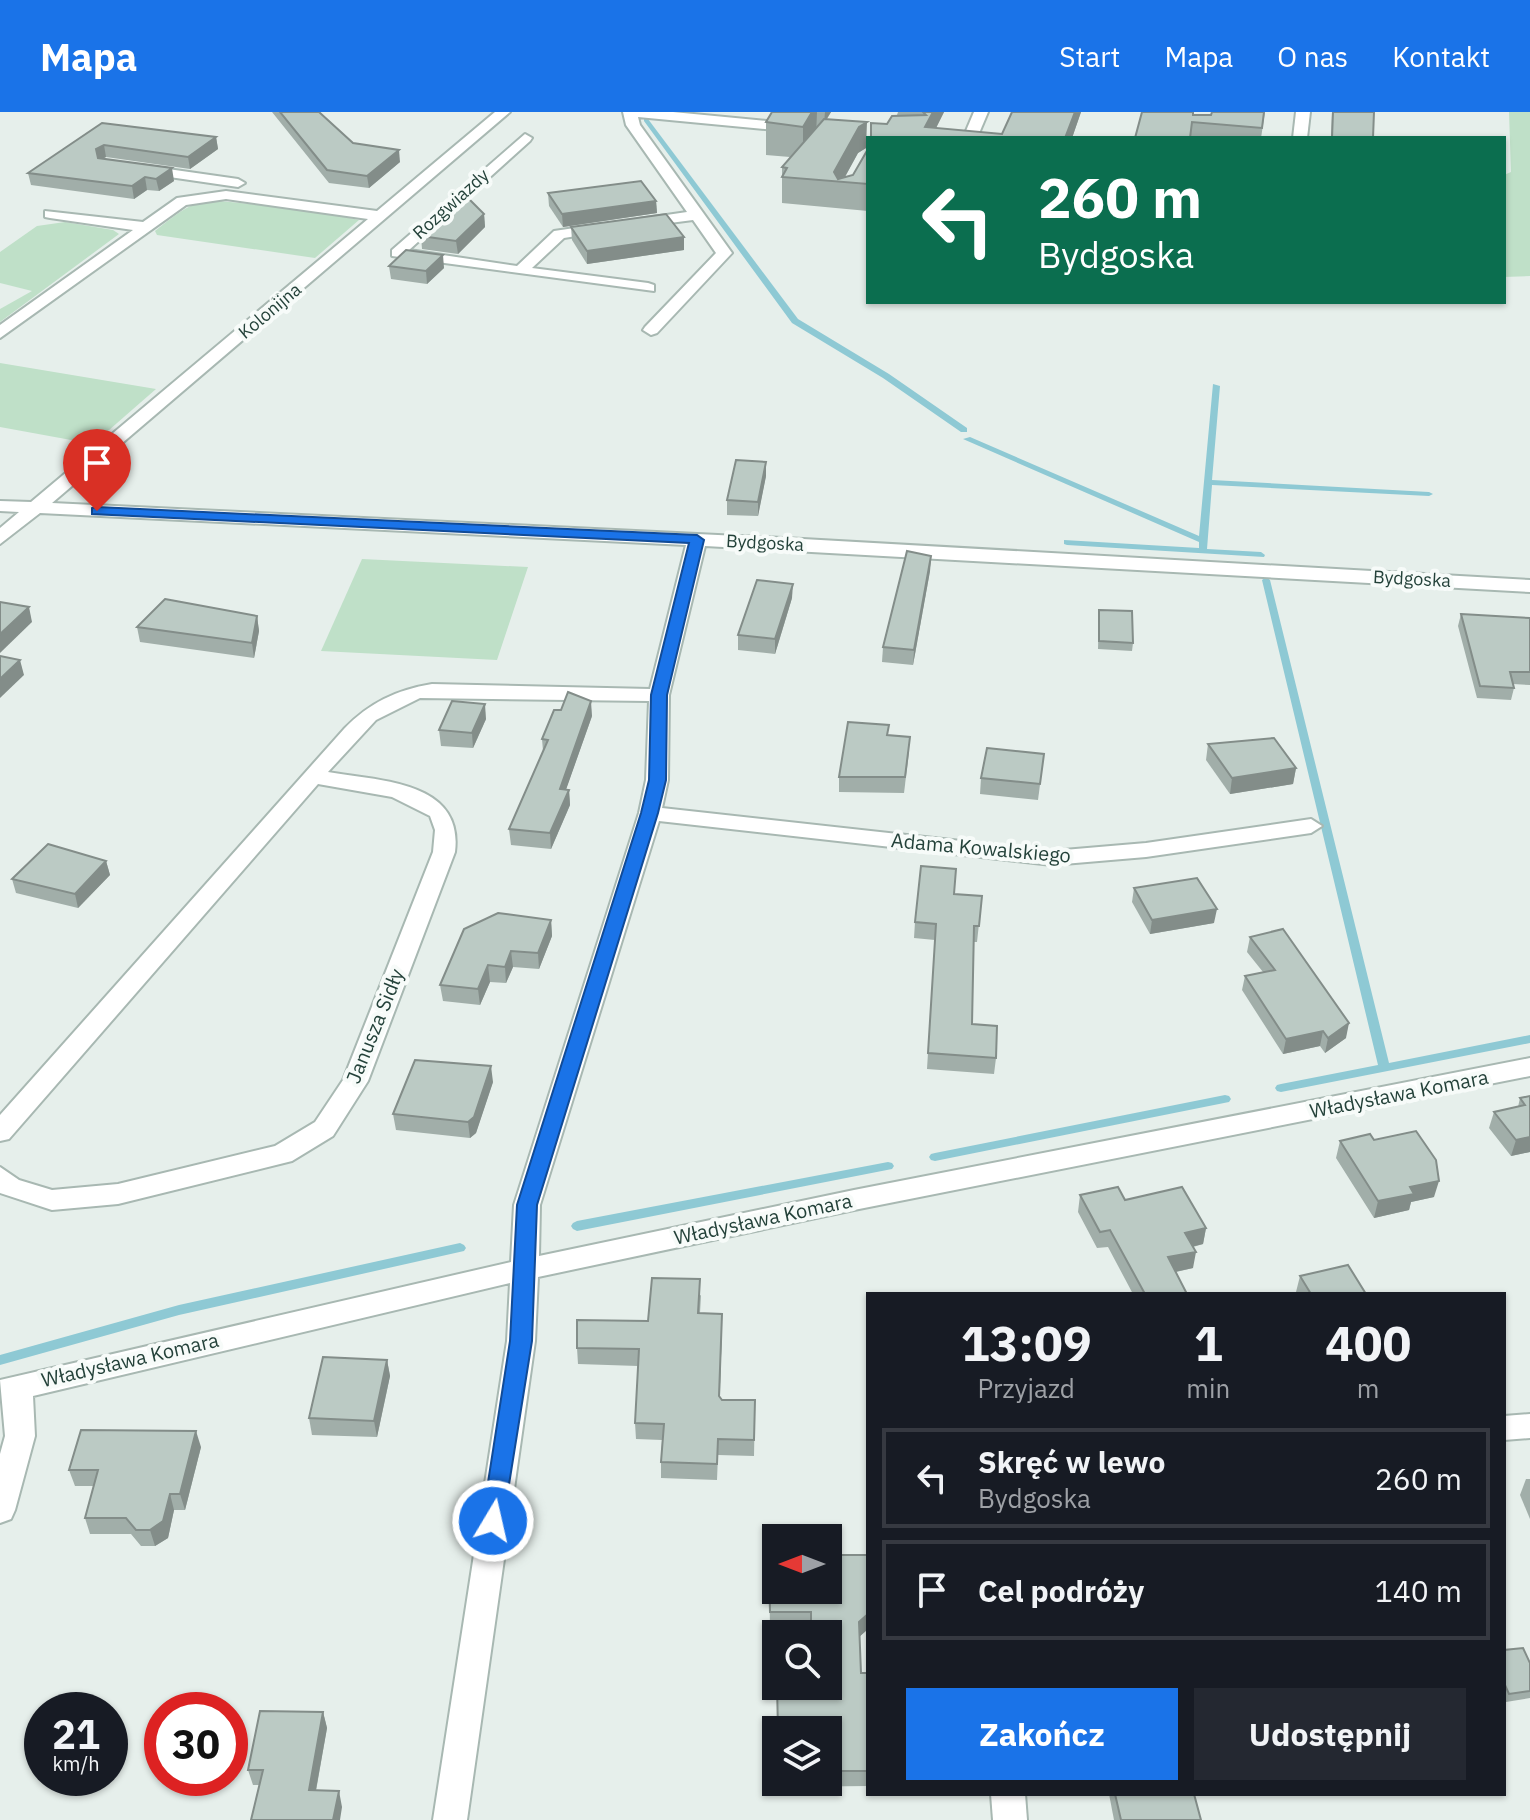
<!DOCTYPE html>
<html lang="pl">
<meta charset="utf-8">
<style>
body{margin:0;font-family:"IBM Plex Sans",sans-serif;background:#242831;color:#f1f3f6;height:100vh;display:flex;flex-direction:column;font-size:30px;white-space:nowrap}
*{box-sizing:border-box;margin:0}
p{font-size:26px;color:#9ea1a6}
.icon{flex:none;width:44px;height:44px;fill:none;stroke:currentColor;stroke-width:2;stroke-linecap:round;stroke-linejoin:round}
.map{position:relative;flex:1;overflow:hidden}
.side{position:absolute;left:866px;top:1180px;width:640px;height:504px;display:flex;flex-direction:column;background:#171b24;border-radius:0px;box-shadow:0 2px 6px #0004}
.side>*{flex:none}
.guide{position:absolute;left:866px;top:24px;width:640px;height:168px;border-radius:0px;box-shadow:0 2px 6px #0004;background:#0b6e4f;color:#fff;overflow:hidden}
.needle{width:52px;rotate:270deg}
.buttons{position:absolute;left:762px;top:1412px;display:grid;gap:16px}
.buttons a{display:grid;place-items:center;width:80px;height:80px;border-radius:0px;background:#171b24;box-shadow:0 2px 6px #0004;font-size:40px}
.speed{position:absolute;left:24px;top:1580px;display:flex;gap:16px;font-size:40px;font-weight:700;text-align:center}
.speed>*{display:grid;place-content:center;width:104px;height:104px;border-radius:50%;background:#171b24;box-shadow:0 2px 6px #0004;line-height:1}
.speed small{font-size:20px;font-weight:400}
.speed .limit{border:12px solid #d22;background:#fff;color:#111}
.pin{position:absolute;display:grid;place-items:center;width:68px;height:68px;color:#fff;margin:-82px -34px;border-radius:50% 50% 50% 0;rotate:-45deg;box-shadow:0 0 8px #0007}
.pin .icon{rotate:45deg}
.me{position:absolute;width:88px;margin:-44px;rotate:9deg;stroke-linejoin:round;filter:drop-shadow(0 0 6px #0008)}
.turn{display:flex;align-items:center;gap:28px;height:168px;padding:0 40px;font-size:36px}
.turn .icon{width:104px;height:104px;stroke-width:2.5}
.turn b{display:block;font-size:56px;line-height:68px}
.eta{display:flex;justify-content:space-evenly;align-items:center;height:136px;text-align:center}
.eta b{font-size:48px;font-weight:800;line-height:56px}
.button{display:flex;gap:16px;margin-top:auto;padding:16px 40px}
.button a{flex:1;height:92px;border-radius:0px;background:#1a73e8;color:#fff;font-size:32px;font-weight:800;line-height:92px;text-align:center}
.button a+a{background:#242831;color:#f1f3f6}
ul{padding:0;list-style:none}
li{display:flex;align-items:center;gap:24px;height:100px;margin:0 16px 12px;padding:0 24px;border:4px solid #363941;border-radius:0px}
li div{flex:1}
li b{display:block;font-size:30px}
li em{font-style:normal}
header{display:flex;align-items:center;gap:48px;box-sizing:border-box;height:112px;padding:0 40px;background:#1a73e8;color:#fff}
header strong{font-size:38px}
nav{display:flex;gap:44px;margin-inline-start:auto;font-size:28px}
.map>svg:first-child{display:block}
.green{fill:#bfe0c8}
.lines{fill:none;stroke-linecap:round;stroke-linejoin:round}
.stream{fill:#8ec9d4;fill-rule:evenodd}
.minor-casing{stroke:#a8b8b2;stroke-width:4}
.minor{fill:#fff;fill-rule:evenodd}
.wall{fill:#a1aea9}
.shaded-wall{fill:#838d89}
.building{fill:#bbcac4;stroke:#838d89;stroke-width:2}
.route{fill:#1a73e8;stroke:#114b97;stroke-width:2}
.labels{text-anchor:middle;stroke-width:8;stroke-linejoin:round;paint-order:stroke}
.far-street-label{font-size:18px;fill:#24423a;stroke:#f7fbf9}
.street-label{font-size:20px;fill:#24423a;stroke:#f7fbf9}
</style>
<header>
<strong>Mapa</strong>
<nav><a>Start</a><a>Mapa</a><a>O nas</a><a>Kontakt</a></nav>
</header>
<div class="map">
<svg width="1530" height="1708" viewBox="0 0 1530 1708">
<rect width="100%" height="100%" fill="#e6efeb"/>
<g class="green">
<path d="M1509,0H1530V164L1504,165V63L1511,60Z"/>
<path d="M209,88L313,98L359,108L315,146L157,123L155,119C172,106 188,91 209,88Z"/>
<path d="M65,110L113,118L119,122L0,210V197L32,179L0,171V140L37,114Z"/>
<path d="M0,251L156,277L93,332L0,315Z"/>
<path d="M362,447L528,455L497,548L321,539Z"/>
</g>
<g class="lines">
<g class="stream">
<path d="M644,7H648L798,207L889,262L967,316V320H961L883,266L792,211L644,9Z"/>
<path d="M1213,272L1220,274L1212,368L1429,380L1433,382L1429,384L1212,373L1207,437L1261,440L1265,443L1264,445L1067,433L1064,432V428L1199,436V430L963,327L970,325L1199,424Z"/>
<path d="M1266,465L1270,468L1389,951L1530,923V931L1281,980L1277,979L1275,976L1277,973L1281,972L1378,953L1262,468Z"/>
<path d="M1225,983L1229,984L1231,987L1229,990L935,1049L931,1048L929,1045L931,1042L935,1041Z"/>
<path d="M888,1050L892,1051L894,1054L892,1057L577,1119L573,1117L571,1114L573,1111L577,1109Z"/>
<path d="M460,1131L464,1133L466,1136L464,1139L179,1203L0,1253V1243L179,1193Z"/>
</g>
<defs>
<g id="minor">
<path d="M495,0H510L52,391L803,427L1530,468V480L705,434L669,583L668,668L662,696L1052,739L1146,731L1311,707L1322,714L1311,721L1146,745L1052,753L659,709L540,1093L539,1144L854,1078L1530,946V964L854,1098L538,1165L535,1229L467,1708H433L507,1229L510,1171L33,1284L35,1324L15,1398L11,1407L0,1411V1342L5,1324L0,1268L511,1150L514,1093L639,701L646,668L649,589L420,586L376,608L328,660C380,669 464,669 455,740L368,969L333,1024L292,1049L118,1092L52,1098L0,1081V1055L19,1068L52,1078L118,1072L275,1034L315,1010L343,968L433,740L435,718L430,704L392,685L318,672L9,1027L0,1029V1003L344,617C369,591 396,578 432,572L650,577L686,433L40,401L0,432V416L19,400L0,399V389L31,390L368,107L226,87L186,93L0,226V213L133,118L50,106L45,105V99L143,110L177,86L226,79L377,99Z"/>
<path d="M623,0H673L797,12L804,16L797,20L638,5L640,13L732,141L657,221L651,223L643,218L645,215L716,141L693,108L639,115L632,111L639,107L687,100L626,13Z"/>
<path d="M974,0H988L977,26H963Z"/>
<path d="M1296,0H1310L1307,26H1293Z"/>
<path d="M525,22L532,26L530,29L409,138L517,154L554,119L602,112L607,113V119L564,126L532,156L648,171L654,173V179L392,144V138Z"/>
<path d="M140,53L238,67L245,71L238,75L135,60L133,57Z"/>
<path d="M1530,1302V1326L1504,1328V1304Z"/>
<path d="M991,1682H1025L1027,1708H993Z"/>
</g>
</defs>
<use href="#minor" class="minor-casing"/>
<use href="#minor" class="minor"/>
</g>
<g class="wall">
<path d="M272,0H319L353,31L400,50L369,76L329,71Z"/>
<path d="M772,0H831L827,7L866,36L858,41L845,65L853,63L868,37V99L782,91V55L790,45L766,43V10Z"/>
<path d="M898,0H944L936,16L1002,22L1012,0H1081L1072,26H871V11L887,12L897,3Z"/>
<path d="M1265,0L1261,26H1135L1194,3H1211Z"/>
<path d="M1332,0H1374L1373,26H1331Z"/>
<path d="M102,11L216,25L218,37L190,57L106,45L104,46L174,69L159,79L147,78L134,87L31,73L28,61Z"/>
<path d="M548,81L656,89L657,101L563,115L549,94Z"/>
<path d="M484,102L485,115L458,142L422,137L421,124Z"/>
<path d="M571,115L684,125V138L587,152L572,128Z"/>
<path d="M389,154L444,156L427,172L391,167Z"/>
<path d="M766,364L758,404L727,403V388Z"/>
<path d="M931,444L930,459L913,553L882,550L883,535Z"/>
<path d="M792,486L775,542L738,538V523Z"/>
<path d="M1099,498L1133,531L1132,539L1098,537Z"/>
<path d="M1461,502L1530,506V573L1513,572L1514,576L1511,588L1477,586L1458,514Z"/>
<path d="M257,504L259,519L254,546L140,530L137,515Z"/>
<path d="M592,604L566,677L569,678L570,693L551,737L511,733L509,717L543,639L542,627Z"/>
<path d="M486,607L473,636L441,634L439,618Z"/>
<path d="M888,623L909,640L904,681L839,680V665Z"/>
<path d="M1208,632L1296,656L1293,672L1230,682L1206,648Z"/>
<path d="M1044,642L1038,688L980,682L981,666Z"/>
<path d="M106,749L110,763L78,796L16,781L12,767Z"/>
<path d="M1134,776L1214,811L1150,822L1132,790Z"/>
<path d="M954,782L982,784L977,830H974L972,912L996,946L994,962L927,957L935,828L914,826L915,810Z"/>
<path d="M551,808L552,824L539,857L513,855L506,871L490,870L480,893L443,889L440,873Z"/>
<path d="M1250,825L1346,926L1325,941L1320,934L1283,942L1242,878L1245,864L1263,860L1247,840Z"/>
<path d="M493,970L476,1021L470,1026L396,1018L393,1002Z"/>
<path d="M1530,984V1040L1511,1044L1489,1016L1494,1000L1518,995L1520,986Z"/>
<path d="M1374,1028L1434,1085L1411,1090L1409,1098L1374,1106L1336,1046L1340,1029Z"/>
<path d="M1080,1083L1125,1088L1206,1116L1203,1132L1193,1135V1156L1176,1160L1187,1182H1133L1108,1135L1097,1136L1078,1100Z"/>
<path d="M1300,1164L1366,1182H1297L1296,1180Z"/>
<path d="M701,1183L700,1201L722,1202L720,1285L722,1288H755L754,1344L718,1343L717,1368L661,1366V1350L662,1328L636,1327L635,1311L638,1254L578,1252L577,1236L648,1209Z"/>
<path d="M387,1248L390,1264L377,1325L312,1323L309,1306Z"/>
<path d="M201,1335L185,1398H174L168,1426L155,1434H141L131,1422H90L85,1406L94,1374H75L69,1358Z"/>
<path d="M1526,1367H1530V1407L1520,1383Z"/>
<path d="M868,1443V1517L859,1525L861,1561H868V1674L778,1675V1670H828V1522H811V1516H770L769,1455L776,1478Z"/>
<path d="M1504,1538L1530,1551V1586L1506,1590L1504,1586Z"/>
<path d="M323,1600L327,1616L316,1679L342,1695L259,1673H253L248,1658Z"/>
<path d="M1109,1682H1194L1201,1708H1114Z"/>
</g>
<g class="shaded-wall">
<path d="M812,0H817L816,24L803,47V15Z"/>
<path d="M825,0H831L824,11Z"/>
<path d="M933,0H944L931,26L925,15Z"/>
<path d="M1075,0H1081L1072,26H1065Z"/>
<path d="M867,10L866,36L858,41L842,70L834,69V60L859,15Z"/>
<path d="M216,25L218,37L190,57L188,45Z"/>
<path d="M104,33L106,45L98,49L96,37Z"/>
<path d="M399,38L400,50L369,76L367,64Z"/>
<path d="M172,56L174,69L159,79L156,67Z"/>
<path d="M145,65L147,78L134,87L132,74Z"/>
<path d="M656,89L657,101L563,115L562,102Z"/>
<path d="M484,102L485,115L458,142L456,129Z"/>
<path d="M684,125V138L587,152V139Z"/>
<path d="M443,143L444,156L427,172L426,159Z"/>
<path d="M766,350V364L758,404V390Z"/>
<path d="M931,444L930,459L913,553L914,538Z"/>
<path d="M793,472L792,486L775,542V527Z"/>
<path d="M29,495L32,510L0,541V522Z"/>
<path d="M257,504L259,519L254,546L252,531Z"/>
<path d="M20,548L24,563L0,586V567Z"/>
<path d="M591,589L592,604L561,692L560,677Z"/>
<path d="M485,592L486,607L473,636L472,621Z"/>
<path d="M1296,656L1293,672L1230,682L1232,666Z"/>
<path d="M569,678L570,693L551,737L550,721Z"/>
<path d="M106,749L110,763L78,796L75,782Z"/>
<path d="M1217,797L1214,811L1150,822L1152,808Z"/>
<path d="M551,808L552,824L539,857L538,841Z"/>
<path d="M511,839L513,855L506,871L505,855Z"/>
<path d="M488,853L490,870L480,893L478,877Z"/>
<path d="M1349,911L1346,926L1325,941L1328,926Z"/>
<path d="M1323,919L1320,934L1283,942L1286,927Z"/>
<path d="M491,954L493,970L476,1021L470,1026L468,1010Z"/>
<path d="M1530,1025V1040L1511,1044L1516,1028Z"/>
<path d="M1439,1069L1434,1085L1411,1090L1409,1098L1374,1106L1378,1089L1410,1075Z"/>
<path d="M1206,1116L1203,1132L1182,1137L1185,1121Z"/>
<path d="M1196,1140L1193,1156L1165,1162L1168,1145Z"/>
<path d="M722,1202V1218L719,1300V1284Z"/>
<path d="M387,1248L390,1264L377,1325L374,1309Z"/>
<path d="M196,1319L201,1335L185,1398L180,1382Z"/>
<path d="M170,1382L174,1398L168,1426L155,1434L150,1418Z"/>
<path d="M868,1502V1517L858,1526L859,1510Z"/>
<path d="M323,1600L327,1616L313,1694L309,1678Z"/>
<path d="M339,1679L342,1695L340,1708H333Z"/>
</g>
<g class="building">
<path d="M280,0H319L353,31L399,38L367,64L327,58Z"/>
<path d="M772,0H812L803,15L766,10Z"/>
<path d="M923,0H933L925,15L1002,22L1012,0H1075L1065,26H871V11L887,12L892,4L926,3Z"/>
<path d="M1142,0H1193V3H1211L1212,0H1264L1262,16L1192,10L1190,26H1135Z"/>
<path d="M1333,0H1374L1373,26H1332Z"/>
<path d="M824,7L867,10L859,15L834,60L838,67L853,63L868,37V72L782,65L787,56L782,55Z"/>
<path d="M102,11L216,25L188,45L104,33L96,37L98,46L172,56L156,67L145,65L132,74L28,61Z"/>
<path d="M641,69L656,89L562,102L548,81Z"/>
<path d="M465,83L484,102L456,129L421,124Z"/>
<path d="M666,102L684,125L587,139L571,115Z"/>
<path d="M406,138L443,143L426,159L389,154Z"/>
<path d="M736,348L766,350L758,390L727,388Z"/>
<path d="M907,439L931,444L914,538L883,535Z"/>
<path d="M757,468L793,472L775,527L738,523Z"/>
<path d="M165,487L257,504L252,531L137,515Z"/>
<path d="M0,490L29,495L0,522Z"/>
<path d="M1099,498L1132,499L1133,531L1099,529Z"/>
<path d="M1461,502L1530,506V560H1510L1514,576L1480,574Z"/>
<path d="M0,544L20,548L0,567Z"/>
<path d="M568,580L591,589L560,677L569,678L550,721L509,717L548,628L542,627L554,598H561Z"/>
<path d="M452,589L485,592L472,621L439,618Z"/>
<path d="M848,610L889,613L887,623L910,625L905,665H839Z"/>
<path d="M1274,626L1296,656L1232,666L1208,632Z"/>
<path d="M987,636L1044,642L1040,672L981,666Z"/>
<path d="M48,732L106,749L75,782L12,767Z"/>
<path d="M921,754L956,757L954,782L982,784L979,814H974L972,912L997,914L996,946L928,941L936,812L915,810Z"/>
<path d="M1197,766L1217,797L1152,808L1134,776Z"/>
<path d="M498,801L551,808L538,841L511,839L505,855L488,853L478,877L440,873L464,817Z"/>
<path d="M1283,817L1349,911L1328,926L1323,919L1286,927L1245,864L1275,858L1250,825Z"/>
<path d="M415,948L491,954L474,1005L468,1010L393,1002Z"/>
<path d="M1530,984V1025L1516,1028L1494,1000L1525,993L1520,986Z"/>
<path d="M1416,1019L1436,1048L1439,1069L1410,1075L1414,1082L1378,1089L1340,1029L1370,1022L1374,1028Z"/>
<path d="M1118,1075L1125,1088L1182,1075L1206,1116L1185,1121L1196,1140L1168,1145L1187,1182H1145L1110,1118L1100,1120L1080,1083Z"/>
<path d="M1348,1153L1366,1182H1311L1300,1164Z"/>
<path d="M652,1166L700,1167L698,1201L722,1202L719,1284L722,1288H755L754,1328L718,1327L717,1352L661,1350L664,1312L635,1311L639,1237L577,1236V1208L648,1209Z"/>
<path d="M323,1245L387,1248L374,1309L309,1306Z"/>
<path d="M81,1318L196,1319L180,1382H170L163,1409L150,1418H136L126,1406H85L98,1358H69Z"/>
<path d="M828,1443H868V1502L859,1510L861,1561H868V1659H828V1618H778L777,1574H828V1522H811V1500H770L769,1455H776V1478H828Z"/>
<path d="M1523,1536L1530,1551V1579L1509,1582L1504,1571V1538Z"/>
<path d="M260,1599L323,1600L309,1678L339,1679L333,1708H251L263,1658H248Z"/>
<path d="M1115,1682H1194L1201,1708H1121Z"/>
</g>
<path class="route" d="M97,395L697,423L704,428L667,583L666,668L658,701L537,1093L532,1229L502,1416L493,1419L485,1416L482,1409L510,1229L517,1093L641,701L649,668L651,583L689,431L92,402V396Z"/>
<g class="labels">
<g class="far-street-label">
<text transform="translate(451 92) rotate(-42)" y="6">Rozgwiazdy</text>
<text transform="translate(270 199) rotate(-40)" y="6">Kolonijna</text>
<text transform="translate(765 431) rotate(3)" y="6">Bydgoska</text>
<text transform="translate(1412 467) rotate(3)" y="6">Bydgoska</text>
</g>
<g class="street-label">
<text transform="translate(981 736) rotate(5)" y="7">Adama Kowalskiego</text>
<text transform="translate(375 914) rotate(-68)" y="7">Janusza Sidły</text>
<text transform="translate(1399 982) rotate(-11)" y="7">Władysława Komara</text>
<text transform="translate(763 1107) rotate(-12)" y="7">Władysława Komara</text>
<text transform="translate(130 1248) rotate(-13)" y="7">Władysława Komara</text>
</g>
</g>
</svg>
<div class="buttons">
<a><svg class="needle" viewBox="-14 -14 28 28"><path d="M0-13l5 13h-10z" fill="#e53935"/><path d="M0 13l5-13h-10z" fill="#9ea1a6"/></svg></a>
<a><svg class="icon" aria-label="search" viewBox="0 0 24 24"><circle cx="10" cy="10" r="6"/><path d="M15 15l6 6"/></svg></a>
<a><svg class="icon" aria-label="layers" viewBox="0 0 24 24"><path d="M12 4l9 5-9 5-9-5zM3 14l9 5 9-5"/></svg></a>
</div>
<div class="speed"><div>21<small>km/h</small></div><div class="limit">30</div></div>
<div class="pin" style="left:97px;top:399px;background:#d93025"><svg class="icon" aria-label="arrive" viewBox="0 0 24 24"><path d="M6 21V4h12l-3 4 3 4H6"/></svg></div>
<svg class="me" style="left:493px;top:1409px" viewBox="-20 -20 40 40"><circle r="17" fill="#1a73e8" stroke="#fff" stroke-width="3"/><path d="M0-11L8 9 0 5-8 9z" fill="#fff"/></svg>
<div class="guide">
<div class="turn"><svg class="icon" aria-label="left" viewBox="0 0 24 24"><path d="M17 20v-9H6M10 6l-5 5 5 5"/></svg><div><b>260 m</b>Bydgoska</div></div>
</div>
<section class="side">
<div class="eta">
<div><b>13:09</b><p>Przyjazd</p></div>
<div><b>1</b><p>min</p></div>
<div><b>400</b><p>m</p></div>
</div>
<ul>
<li><svg class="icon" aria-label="left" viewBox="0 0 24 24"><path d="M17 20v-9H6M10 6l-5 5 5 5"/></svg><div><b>Skręć w lewo</b><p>Bydgoska</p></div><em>260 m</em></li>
<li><svg class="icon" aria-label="arrive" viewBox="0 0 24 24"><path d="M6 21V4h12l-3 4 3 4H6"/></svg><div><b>Cel podróży</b></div><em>140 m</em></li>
</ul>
<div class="button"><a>Zakończ</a><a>Udostępnij</a></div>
</section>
</div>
